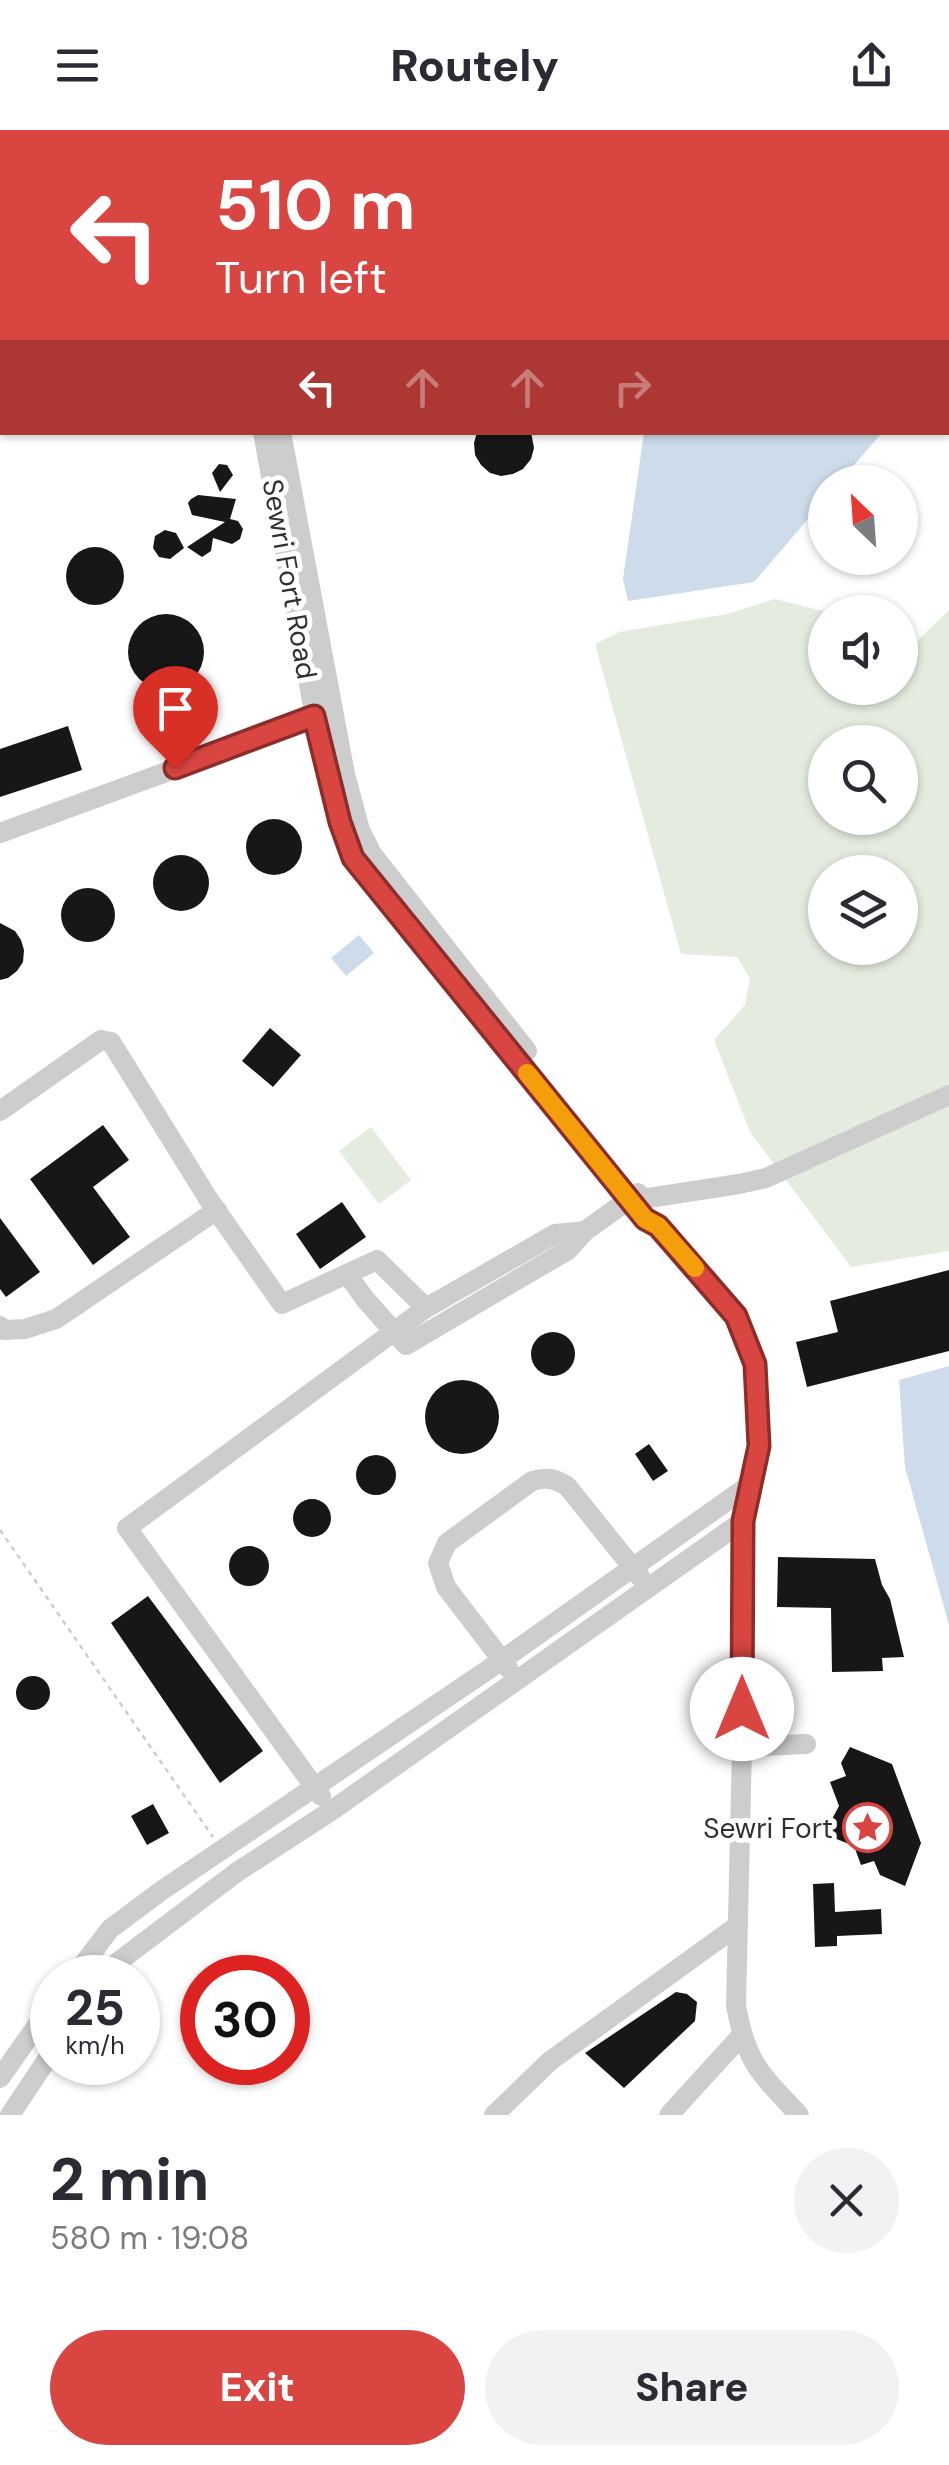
<!DOCTYPE html>
<meta charset="utf-8">
<style>
body{margin:0;font-family:"DM Sans",sans-serif;background:#f2f2f3;color:#2b2b33;height:100vh;display:flex;flex-direction:column;font-size:38px;white-space:nowrap}
*{box-sizing:border-box;margin:0}
p{font-size:32px;color:#7c7c81}
.icon{flex:none;width:55px;height:55px;fill:none;stroke:currentColor;stroke-width:2;stroke-linecap:round;stroke-linejoin:round}
.map{position:relative;height:1985px;overflow:hidden}
.side{display:flex;flex-direction:column;background:#fff;flex:1}
.side>*{flex:none}
.top-card{position:absolute;left:0px;top:0px;width:950px;height:305px;box-shadow:0 2px 8px #0004;background:#d94540;color:#fff;overflow:hidden}
.needle{width:65px;rotate:335deg}
.tools{position:absolute;left:808px;top:335px;display:grid;gap:20px}
.tools a{display:grid;place-items:center;width:110px;height:110px;border-radius:50%;background:#fff;box-shadow:0 2px 8px #0004;font-size:50px}
.speed{position:absolute;left:30px;top:1825px;display:flex;gap:20px;font-size:50px;font-weight:700;text-align:center}
.speed>*{display:grid;place-content:center;width:130px;height:130px;border-radius:50%;background:#fff;box-shadow:0 2px 8px #0004;line-height:1}
.speed small{font-size:25px;font-weight:400}
.speed .limit{border:15px solid #d22;background:#fff;color:#111}
.pin{position:absolute;display:grid;place-items:center;width:85px;height:85px;color:#fff;margin:-102px -42px;border-radius:50% 50% 50% 0;rotate:-45deg;box-shadow:0 0 10px #0007}
.pin .icon{rotate:45deg}
.me{position:absolute;width:110px;margin:-55px;rotate:0deg;stroke-linejoin:round;filter:drop-shadow(0 0 8px #0008)}
.turn{display:flex;align-items:center;gap:35px;height:210px;padding:0 50px;font-size:45px}
.turn .icon{width:130px;height:130px;stroke-width:2.5}
.turn b{display:block;font-size:70px;line-height:85px}
.lanes{display:flex;align-items:center;height:95px;padding:0 50px;background:#0003;justify-content:center;gap:50px;direction:ltr}
.lanes .off{opacity:.35}
.round{display:grid;place-items:center;flex:none;width:105px;height:105px;border-radius:52px;background:#f2f2f3}
.head{display:flex;align-items:center;justify-content:space-between;height:170px;padding:0 50px}
h1{font-size:60px;font-weight:800;line-height:75px}
.cta{display:flex;gap:20px;margin-top:auto;padding:20px 50px}
.cta a{flex:1;height:115px;border-radius:60px;background:#d94540;color:#fff;font-size:40px;font-weight:800;line-height:115px;text-align:center}
.cta a+a{background:#f2f2f3;color:#2b2b33}
header{display:flex;justify-content:space-between;align-items:center;height:130px;padding:0 50px;background:#fff;font-size:45px;font-weight:800}
.map>svg:first-child{display:block}
.green{fill:#e4ecdf;fill-rule:evenodd}
.water{fill:#cddbea}
.building{fill:#171717}
.lines{fill:none;stroke-linecap:round;stroke-linejoin:round}
.path{stroke:#cdcdcd;stroke-width:2.5;stroke-dasharray:5 5;stroke-linecap:butt}
.minor{stroke:#cdcdcd;stroke-width:20}
.highway{stroke:#979797;stroke-width:30}
.route-casing{stroke:#8d2d2a;stroke-width:25}
.route{stroke:#d94540;stroke-width:18}
.slow{stroke:#f59e0b;stroke-width:18}
.labels{text-anchor:middle;stroke-width:10;stroke-linejoin:round;paint-order:stroke}
.street-label{font-size:28px;fill:#303030;stroke:#fff}
.poi-label{font-size:28px;fill:#303030;stroke:#fff;text-anchor:end}
</style>
<header><svg class="icon" aria-label="menu" viewBox="0 0 24 24"><path d="M4 6h16M4 12h16M4 18h16"/></svg>Routely<svg class="icon" aria-label="share" viewBox="0 0 24 24"><path d="M12 15V3M7 8l5-5 5 5M5 13v7h14v-7"/></svg></header>
<div class="map">
<svg width="949" height="1985" viewBox="0 0 949 1985">
<rect width="100%" height="100%" fill="#fff"/>
<g class="green">
<path d="M775,469L827,482H825V558H900V514L909,519L949,480V1121L851,1137L750,1002L714,910L745,875L750,848L737,827L681,824L595,514L619,502L727,484ZM825,612H900V688H825ZM825,742H900V818H825Z"/>
<path d="M371,997L411,1050L379,1074L339,1021Z"/>
</g>
<g class="water">
<path d="M644,303V302L882,303L839,352H825V369L754,452L628,471L623,449Z"/>
<path d="M359,805L374,823L346,846L331,828Z"/>
<path d="M949,1236V1495L905,1337L899,1250Z"/>
</g>
<g class="building">
<path d="M477,302H531L534,318L531,329L523,339L513,344L501,346L490,343L481,335L475,325L474,313Z"/>
<path d="M219,334L227,335L233,345L220,362L212,343Z"/>
<path d="M198,365L236,369L230,389L238,391L243,399L240,409L232,414L213,408L211,421L202,427L187,417L225,392L192,385L188,373L191,369Z"/>
<path d="M165,400L176,403L184,418L170,429L159,427L153,418L155,406Z"/>
<circle cx="95" cy="446" r="29"/>
<circle cx="166" cy="522" r="38"/>
<path d="M68,596L82,640L0,667V619Z"/>
<circle cx="274" cy="717" r="28"/>
<circle cx="181" cy="753" r="28"/>
<circle cx="88" cy="785" r="27"/>
<path d="M0,793L15,801L21,810L24,820L23,832L17,841L8,848L0,850Z"/>
<path d="M270,898L301,925L273,957L242,931Z"/>
<path d="M103,995L129,1030L93,1057L130,1107L93,1135L30,1049Z"/>
<path d="M342,1072L366,1107L320,1139L296,1104Z"/>
<path d="M0,1088L40,1142L6,1167L0,1159Z"/>
<path d="M949,1140V1221L807,1257L796,1212L838,1202L830,1171Z"/>
<circle cx="553" cy="1224" r="22"/>
<circle cx="462" cy="1287" r="37"/>
<path d="M649,1314L668,1341L653,1351L635,1324Z"/>
<circle cx="376" cy="1345" r="20"/>
<circle cx="312" cy="1388" r="19"/>
<circle cx="249" cy="1436" r="20"/>
<path d="M778,1427L875,1429L882,1455L890,1469L904,1527L882,1528L883,1541L832,1542L831,1478L777,1477Z"/>
<path d="M148,1466L263,1621L220,1653L111,1493Z"/>
<circle cx="33" cy="1563" r="17"/>
<path d="M850,1617L892,1634L921,1713L905,1756L880,1745L874,1731L861,1735L854,1716L824,1704L839,1676L830,1652L846,1646L841,1633Z"/>
<path d="M153,1674L169,1703L147,1715L131,1686Z"/>
<path d="M834,1753L835,1782L881,1779L882,1804L837,1806V1816L815,1817L813,1754Z"/>
<path d="M676,1862L687,1864L697,1872L695,1891L624,1958L585,1923Z"/>
</g>
<g class="lines">
<path class="path" d="M0,1400L213,1707"/>
<g class="minor">
<path d="M208,0L209,2"/>
<path d="M223,0L224,2"/>
<path d="M263,302L315,587L340,691L353,728L645,1089L658,1096L736,1187L755,1234L759,1316L743,1391L742,1617L736,1875C746,1933 760,1943 799,1985"/>
<path d="M281,302L345,644L360,700L372,724L527,921"/>
<path d="M0,703L327,583"/>
<path d="M0,981L101,910L111,912L209,1070L282,1174L377,1130L426,1178L555,1104L585,1101"/>
<path d="M634,1076L642,1069L739,1054L766,1048L949,965"/>
<path d="M347,1144L365,1169L406,1215L568,1120L585,1101L638,1063"/>
<path d="M0,1196L4,1200L25,1199L56,1189L217,1080"/>
<path d="M508,1538L446,1457L438,1433L447,1413L532,1351C546,1347 554,1348 567,1356L641,1448"/>
<path d="M742,1617L806,1614"/>
<path d="M321,1666L127,1398L426,1178"/>
<path d="M73,1848L110,1799L161,1761L492,1537L751,1354"/>
<path d="M106,1848L118,1832L237,1742L331,1681L743,1391"/>
<path d="M0,1948L52,1874"/>
<path d="M10,1985L52,1922"/>
<path d="M494,1985L550,1931L737,1796"/>
<path d="M669,1985L741,1906"/>
</g>
<g class="highway">
<path d="M30,2L32,0"/>
<path d="M0,8L2,5"/>
<path d="M0,35L2,32"/>
</g>
</g>
<g class="lines">
<defs>
<path id="route" d="M175,638L314,586L340,692L353,728L645,1089L658,1096L736,1186L755,1234L759,1316L743,1391L742,1579"/>
</defs>
<use href="#route" class="route-casing"/>
<use href="#route" class="route"/>
<path class="slow" d="M527,943L645,1089L658,1096L695,1138"/>
</g>
<defs>
<symbol id="sight-ring" viewBox="-11 -11 22 22"><circle r="9.5" fill="#fff" stroke="#d94540" stroke-width="1.5"/><path d="M0-6L1.8-2.2L6-1.7L2.9 1.2L3.7 5.4L0 3.3L-3.7 5.4L-2.9 1.2L-6-1.7L-1.8-2.2Z" fill="#d94540"/></symbol>
</defs>
<g fill-rule="evenodd">
<use href="#sight-ring" x="840" y="1670" width="55" height="55"/>
</g>
<g class="labels">
<g class="street-label">
<text transform="translate(290 449) rotate(80)" y="10">Sewri Fort Road</text>
</g>
<g class="poi-label">
<text x="833" y="1708">Sewri Fort</text>
</g>
</g>
</svg>
<div class="tools">
<a><svg class="needle" viewBox="-14 -14 28 28"><path d="M0-13l5 13h-10z" fill="#e53935"/><path d="M0 13l5-13h-10z" fill="#7c7c81"/></svg></a>
<a><svg class="icon" aria-label="sound" viewBox="0 0 24 24"><path d="M4 9h4l5-4v14l-5-4H4zM17 9q2 3 0 6"/></svg></a>
<a><svg class="icon" aria-label="search" viewBox="0 0 24 24"><circle cx="10" cy="10" r="6"/><path d="M15 15l6 6"/></svg></a>
<a><svg class="icon" aria-label="layers" viewBox="0 0 24 24"><path d="M12 4l9 5-9 5-9-5zM3 14l9 5 9-5"/></svg></a>
</div>
<div class="speed"><div>25<small>km/h</small></div><div class="limit">30</div></div>
<div class="pin" style="left:175px;top:638px;background:#d93025"><svg class="icon" aria-label="arrive" viewBox="0 0 24 24"><path d="M6 21V4h12l-3 4 3 4H6"/></svg></div>
<svg class="me" style="left:742px;top:1579px" viewBox="-20 -20 40 40"><circle r="19" fill="#fff"/><path d="M0-13L10 11 0 6-10 11z" fill="#d94540"/></svg>
<div class="top-card">
<div class="turn"><svg class="icon" aria-label="left" viewBox="0 0 24 24"><path d="M17 20v-9H6M10 6l-5 5 5 5"/></svg><div><b>510 m</b>Turn left</div></div>
<div class="lanes"><svg class="icon" aria-label="left" viewBox="0 0 24 24"><path d="M17 20v-9H6M10 6l-5 5 5 5"/></svg><svg class="icon off" aria-label="ahead" viewBox="0 0 24 24"><path d="M12 20V5M6 11l6-6 6 6"/></svg><svg class="icon off" aria-label="ahead" viewBox="0 0 24 24"><path d="M12 20V5M6 11l6-6 6 6"/></svg><svg class="icon off" aria-label="right" viewBox="0 0 24 24"><path d="M7 20v-9h11M14 6l5 5-5 5"/></svg></div>
</div>
</div>
<section class="side">
<div class="head"><div><h1>2 min</h1><p>580 m · 19:08</p></div><a class="round"><svg class="icon" aria-label="close" viewBox="0 0 24 24"><path d="M6 6l12 12M18 6L6 18"/></svg></a></div>
<div class="cta"><a>Exit</a><a>Share</a></div>
</section>
